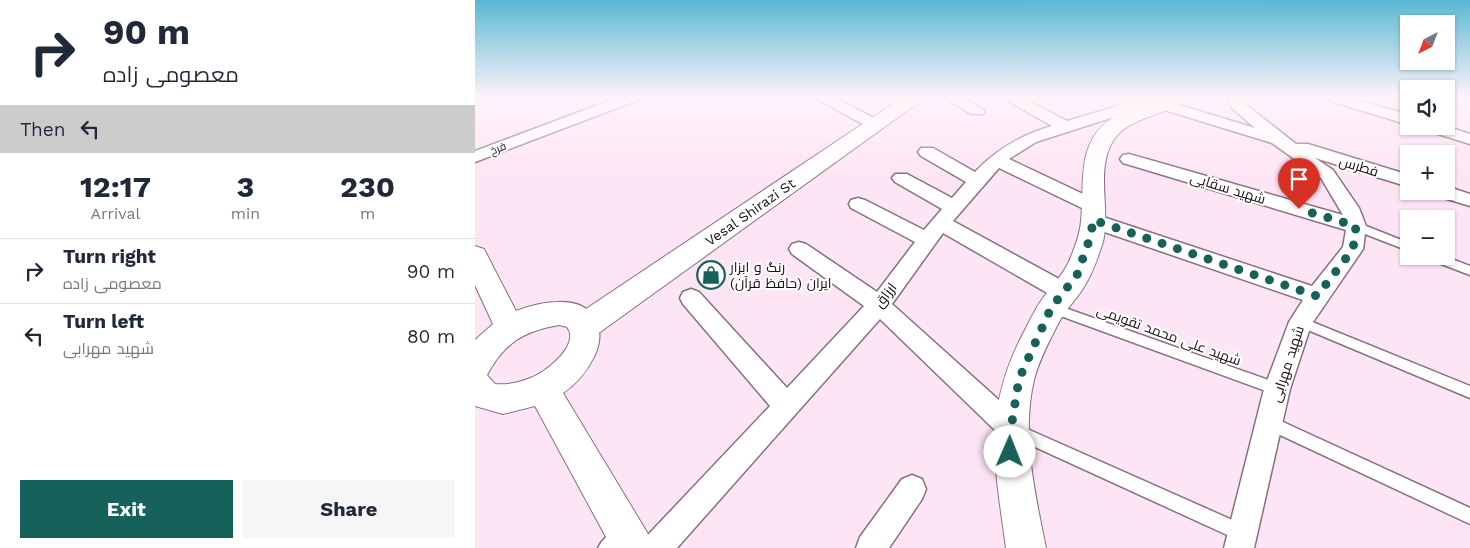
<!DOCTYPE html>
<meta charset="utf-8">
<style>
body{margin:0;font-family:"Work Sans",Cairo,sans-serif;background:#f6f6f7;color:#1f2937;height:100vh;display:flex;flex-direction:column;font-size:19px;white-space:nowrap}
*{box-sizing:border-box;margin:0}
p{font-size:16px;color:#747a83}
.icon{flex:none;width:28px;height:28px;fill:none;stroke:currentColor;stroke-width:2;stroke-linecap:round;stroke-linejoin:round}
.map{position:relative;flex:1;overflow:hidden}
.panel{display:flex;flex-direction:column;background:#fff;width:475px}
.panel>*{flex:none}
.banner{background:#fff;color:#1f2937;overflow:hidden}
.needle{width:32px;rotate:222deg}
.buttons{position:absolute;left:925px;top:15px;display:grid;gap:10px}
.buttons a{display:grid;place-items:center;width:55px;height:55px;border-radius:0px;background:#fff;box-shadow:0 1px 4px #0004;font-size:25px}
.pin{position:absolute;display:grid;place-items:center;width:42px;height:42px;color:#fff;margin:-51px -21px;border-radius:50% 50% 50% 0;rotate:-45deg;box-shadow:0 0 5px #0007}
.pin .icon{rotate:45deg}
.me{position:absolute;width:55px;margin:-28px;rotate:1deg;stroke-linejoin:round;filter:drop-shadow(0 0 4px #0008)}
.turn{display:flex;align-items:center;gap:18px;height:105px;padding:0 20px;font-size:22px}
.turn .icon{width:65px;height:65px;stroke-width:2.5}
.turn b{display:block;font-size:35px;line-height:42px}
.then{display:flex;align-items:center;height:48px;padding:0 20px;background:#0003;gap:10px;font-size:19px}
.eta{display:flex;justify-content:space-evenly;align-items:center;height:85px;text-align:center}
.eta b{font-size:30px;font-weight:700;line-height:35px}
.cta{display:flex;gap:10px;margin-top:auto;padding:10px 20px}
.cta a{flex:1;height:58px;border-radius:0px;background:#16625a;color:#fff;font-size:20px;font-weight:700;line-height:58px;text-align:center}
.cta a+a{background:#f6f6f7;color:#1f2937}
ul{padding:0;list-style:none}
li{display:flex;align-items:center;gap:15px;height:65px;padding:0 20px;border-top:1px solid #e0e1e3}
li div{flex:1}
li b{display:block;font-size:19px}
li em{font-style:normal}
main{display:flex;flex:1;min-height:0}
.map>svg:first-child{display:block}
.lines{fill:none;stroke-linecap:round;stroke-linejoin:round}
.service-casing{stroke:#87717f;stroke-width:3}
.minor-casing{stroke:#87717f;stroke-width:3}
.tertiary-casing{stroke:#87717f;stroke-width:2}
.secondary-casing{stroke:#87717f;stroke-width:2}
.service{fill:#fff;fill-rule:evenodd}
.minor{fill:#fff;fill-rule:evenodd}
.tertiary{fill:#fff;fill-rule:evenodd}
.secondary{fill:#fff;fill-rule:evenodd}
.route{stroke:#16625a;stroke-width:9;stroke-dasharray:0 16.2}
.labels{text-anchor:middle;stroke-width:4;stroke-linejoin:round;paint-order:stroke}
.far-street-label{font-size:11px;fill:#140c11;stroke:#fff}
.street-label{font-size:14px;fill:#140c11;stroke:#fff}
.poi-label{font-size:14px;fill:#140c11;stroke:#fff;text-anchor:start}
</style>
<main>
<section class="panel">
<div class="banner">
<div class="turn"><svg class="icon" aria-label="right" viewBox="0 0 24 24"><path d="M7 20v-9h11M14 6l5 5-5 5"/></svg><div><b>90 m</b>معصومی زاده</div></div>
<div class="then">Then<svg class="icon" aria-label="left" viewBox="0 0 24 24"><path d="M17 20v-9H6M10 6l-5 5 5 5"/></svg></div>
</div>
<div class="eta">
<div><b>12:17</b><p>Arrival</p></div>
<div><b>3</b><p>min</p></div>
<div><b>230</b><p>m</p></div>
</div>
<ul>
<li><svg class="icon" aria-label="right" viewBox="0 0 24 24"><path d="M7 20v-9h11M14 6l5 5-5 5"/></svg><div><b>Turn right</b><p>معصومی زاده</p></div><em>90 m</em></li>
<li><svg class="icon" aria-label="left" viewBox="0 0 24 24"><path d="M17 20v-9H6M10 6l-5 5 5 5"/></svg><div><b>Turn left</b><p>شهید مهرابی</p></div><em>80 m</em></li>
</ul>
<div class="cta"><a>Exit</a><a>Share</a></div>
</section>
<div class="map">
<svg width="995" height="548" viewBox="0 0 995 548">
<rect width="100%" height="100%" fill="#fee5f5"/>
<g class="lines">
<defs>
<g id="service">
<path d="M881,222L934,243V251L877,229L876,226L877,223Z"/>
<path d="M952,256H969L995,266V275L953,259Z"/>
<path d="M576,303L802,383L807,385L809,389L807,393L802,395L572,311L570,308L572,305Z"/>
<path d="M825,317L995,386V398L821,325L819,322L821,319Z"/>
<path d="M795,416L995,508V524L790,428L788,423L790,418Z"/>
<path d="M541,424L773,527L775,533L773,539L767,541L761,539L536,436L534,431L536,426Z"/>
<path d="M147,526L153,528L155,534L153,540L143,548H123C127,539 138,530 147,526Z"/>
</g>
<g id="minor">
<path d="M144,97H166L163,100L0,162V151Z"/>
<path d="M338,97H358L407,122L409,125L401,130L395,128Z"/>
<path d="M468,97H487L510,111L508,114H496Z"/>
<path d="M526,97H546L592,121L636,108L660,97H681L678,100L648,114L561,142L534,159L625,202L627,206L625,210L618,212L611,210L524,168L478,221L597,286L600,292L597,298L589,300L581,298L468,233L417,304L545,419L549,428L545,437L536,440L527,437L405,319L202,548H167L171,537L295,406L208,304L205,298L208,292L216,289L224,292L312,388L389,306L317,254L314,249L317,244L324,242L331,244L402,292L440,242L376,208L374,204L376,200L383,198L390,200L449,230L467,209L420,182L417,178L420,174H432L477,198L491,182L446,156L443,152L446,148H458L500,172C522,149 546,135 577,126Z"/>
<path d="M752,97H768L769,103L821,144H833L934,175V187L840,158L858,170L884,208L891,226L888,249L836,325L815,389L779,548H749L789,389L814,322L828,300L612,226L609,221L612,216L619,214L837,286L868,247L871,230L648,163L645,159L648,155L654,154L868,215L846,178L797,143L683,108L680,105L688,100L780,128L757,108Z"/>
<path d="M849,97H873L934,115V125L852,100Z"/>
<path d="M945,126H971L995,134V144L947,129Z"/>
<path d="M971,186L995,194V206L959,195L957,191H971Z"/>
<path d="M437,475L447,479L451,489L447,499L414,548H381L385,537L427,479Z"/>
</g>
<g id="tertiary">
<path d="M428,97H451L121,335L110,338L99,335L95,326L99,317Z"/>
<path d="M686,97H711C698,115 657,115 640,138C619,167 636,209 628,242C623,257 618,273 609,287C601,300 590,310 583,324C574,342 564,360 559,380C546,435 560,493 571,548H531C519,461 507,409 551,328C556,318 561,307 568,298C579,283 591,272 597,254C601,244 605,233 606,221C610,184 600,143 637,118C652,108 670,104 686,97Z"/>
</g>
<path id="secondary" d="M0,246L9,249L41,311C54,306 69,302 83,302C116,300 133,325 120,355C112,371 103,383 88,393L173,534L179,548H137L60,406L28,414L0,406V340L18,324L0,285ZM84,325L92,327C106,345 70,373 55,378C44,383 32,385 20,384L12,375C29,343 49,331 84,325Z"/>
</defs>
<use href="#service" class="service-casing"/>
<use href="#minor" class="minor-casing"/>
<use href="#tertiary" class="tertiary-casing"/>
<use href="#secondary" class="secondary-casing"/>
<use href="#service" class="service"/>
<use href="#minor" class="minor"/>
<use href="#tertiary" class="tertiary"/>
<use href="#secondary" class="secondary"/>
</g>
<linearGradient id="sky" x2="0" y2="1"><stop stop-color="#59b8d2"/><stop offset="0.56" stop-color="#fff3fa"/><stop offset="1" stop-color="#fff3fa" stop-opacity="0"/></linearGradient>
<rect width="995" height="174" fill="url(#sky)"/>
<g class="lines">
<path class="route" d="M535,452L536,428L544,379L576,308L602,275L616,235L618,220L842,296L878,249L881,226L824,209"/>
</g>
<defs>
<symbol id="shop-ring" viewBox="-11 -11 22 22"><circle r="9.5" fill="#fff" stroke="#16625a" stroke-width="1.5"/><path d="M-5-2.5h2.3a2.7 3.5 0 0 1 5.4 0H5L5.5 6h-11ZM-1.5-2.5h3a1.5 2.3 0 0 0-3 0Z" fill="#16625a"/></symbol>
</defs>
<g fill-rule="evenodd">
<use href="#shop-ring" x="220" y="259" width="32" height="32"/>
</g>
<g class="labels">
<g class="far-street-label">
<text transform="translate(23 148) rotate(-21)" y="4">فرخ</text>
</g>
<g class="street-label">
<text transform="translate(884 166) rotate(17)" y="5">فطرس</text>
<text transform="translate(753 188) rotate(17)" y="5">شهید سقایی</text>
<text transform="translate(275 212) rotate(-35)" y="5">Vesal Shirazi St</text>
<text transform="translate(410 295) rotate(-52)" y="5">ارزاق</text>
<text transform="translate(694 335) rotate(20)" y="5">شهید علی محمد تقویمی</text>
<text transform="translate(812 364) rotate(-72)" y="5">شهید مهرابی</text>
</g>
<g class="poi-label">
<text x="255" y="272">رنگ و ابزار<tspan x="255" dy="16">ایران (حافظ قرآن)</tspan></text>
</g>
</g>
</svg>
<div class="buttons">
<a><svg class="needle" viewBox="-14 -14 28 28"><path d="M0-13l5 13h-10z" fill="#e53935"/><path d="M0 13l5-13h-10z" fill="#747a83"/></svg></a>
<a><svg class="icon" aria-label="sound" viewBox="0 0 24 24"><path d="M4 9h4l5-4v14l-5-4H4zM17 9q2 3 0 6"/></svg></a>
<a>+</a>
<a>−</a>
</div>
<div class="pin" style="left:824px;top:209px;background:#d93025"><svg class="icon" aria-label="arrive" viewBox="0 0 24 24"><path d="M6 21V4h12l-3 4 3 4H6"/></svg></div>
<svg class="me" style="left:535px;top:452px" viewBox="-20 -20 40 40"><circle r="19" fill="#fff"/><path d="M0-13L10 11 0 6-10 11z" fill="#16625a"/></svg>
</div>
</main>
